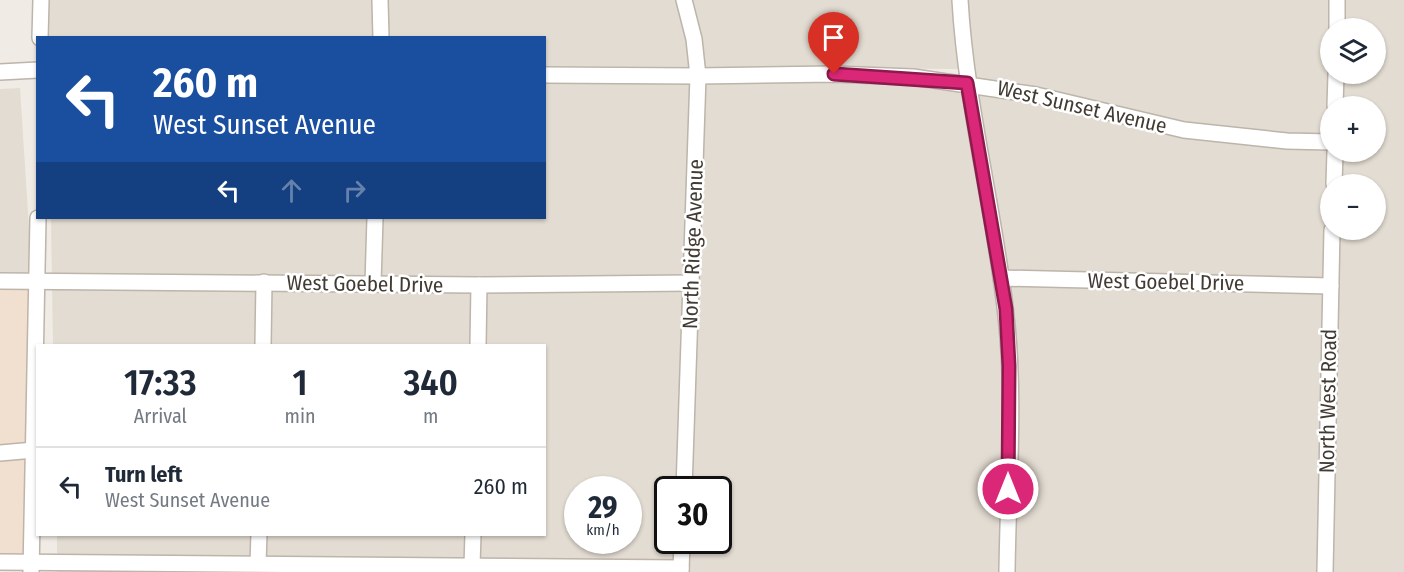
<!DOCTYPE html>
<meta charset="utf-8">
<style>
body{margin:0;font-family:"Fira Sans Condensed",sans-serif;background:#f6f6f7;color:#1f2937;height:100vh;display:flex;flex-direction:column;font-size:22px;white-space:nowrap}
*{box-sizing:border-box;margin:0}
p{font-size:20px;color:#747a83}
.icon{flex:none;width:33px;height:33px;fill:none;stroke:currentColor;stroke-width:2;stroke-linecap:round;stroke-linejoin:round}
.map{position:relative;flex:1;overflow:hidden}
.details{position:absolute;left:36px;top:344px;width:510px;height:192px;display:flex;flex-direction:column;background:#fff;border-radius:0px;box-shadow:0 2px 4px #0004}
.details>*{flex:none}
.banner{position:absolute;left:36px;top:36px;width:510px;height:183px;border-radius:0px;box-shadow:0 2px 4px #0004;background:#1a4fa0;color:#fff;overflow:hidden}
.controls{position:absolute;left:1320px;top:18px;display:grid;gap:12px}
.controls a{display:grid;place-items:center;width:66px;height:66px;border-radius:50%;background:#fff;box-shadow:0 2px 4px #0004;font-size:30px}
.speed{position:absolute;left:564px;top:476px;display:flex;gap:12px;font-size:30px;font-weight:700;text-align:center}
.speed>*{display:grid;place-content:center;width:78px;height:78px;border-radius:50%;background:#fff;box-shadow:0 2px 4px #0004;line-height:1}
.speed small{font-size:15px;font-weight:400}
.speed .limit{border:3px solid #111;border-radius:9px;background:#fff;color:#111}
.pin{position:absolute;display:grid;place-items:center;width:51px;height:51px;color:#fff;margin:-62px -26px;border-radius:50% 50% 50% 0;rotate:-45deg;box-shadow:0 0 6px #0007}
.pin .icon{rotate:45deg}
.me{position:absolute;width:66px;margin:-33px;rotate:0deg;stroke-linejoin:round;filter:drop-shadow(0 0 4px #0008)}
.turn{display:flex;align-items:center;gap:21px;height:126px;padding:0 18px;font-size:27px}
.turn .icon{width:78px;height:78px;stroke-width:2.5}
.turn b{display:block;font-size:42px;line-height:51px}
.lanes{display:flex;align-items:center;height:57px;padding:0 18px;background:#0003;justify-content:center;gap:30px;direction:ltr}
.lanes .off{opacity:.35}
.eta{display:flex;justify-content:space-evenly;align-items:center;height:102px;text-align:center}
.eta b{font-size:36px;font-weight:600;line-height:42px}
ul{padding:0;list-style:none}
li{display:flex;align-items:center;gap:18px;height:78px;padding:0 18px;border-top:2px solid #e0e1e3}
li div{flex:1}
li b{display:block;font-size:22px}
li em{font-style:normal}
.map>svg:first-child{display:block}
.residential{fill:#e3dcd2;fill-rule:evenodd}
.commercial{fill:#f1dfd0}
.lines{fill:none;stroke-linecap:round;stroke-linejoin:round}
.minor-casing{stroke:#bdb4aa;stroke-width:18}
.minor{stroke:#fff;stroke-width:15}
.route-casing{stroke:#8e194d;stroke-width:15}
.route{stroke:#db2777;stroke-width:10}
.labels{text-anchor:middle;stroke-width:5;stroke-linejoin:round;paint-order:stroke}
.street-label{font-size:21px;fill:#413b34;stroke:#fff}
</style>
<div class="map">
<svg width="1404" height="572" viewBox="0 0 1404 572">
<rect width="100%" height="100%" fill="#f0ebe4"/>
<g class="residential">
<path d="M48,0H951L959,69L545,66L544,38H47Z"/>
<path d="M965,0H1404V572H1013L1015,366L972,88ZM1330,28H1376V74H1330ZM1330,106H1376V152H1330ZM1330,184H1376V230H1330Z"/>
<path d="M545,80L904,81L962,89L1003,335V572H57V534H544V345H53L51,218H544ZM578,489H628V540H578ZM668,489H718V540H668Z"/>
<path d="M20,88L32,275L0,276V89Z"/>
</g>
<path class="commercial" d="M35,283L27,558L0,559V284Z"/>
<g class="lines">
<defs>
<g id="minor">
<path d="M380,0L381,38"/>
<path d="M684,0L694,39L698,76L684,489"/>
<path d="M960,0C966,104 993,204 1005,307C1016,394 1008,485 1007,572"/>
<path d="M1337,28V0"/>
<path d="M40,38L41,0"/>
<path d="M0,72L38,70"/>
<path d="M544,75L698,76L834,74L913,77L1036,95L1184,130L1287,141L1330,142"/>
<path d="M1335,106L1336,74"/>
<path d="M1334,184L1335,152"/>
<path d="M1001,278L1331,286"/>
<path d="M0,281L479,285L692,283"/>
<path d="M373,284L375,218"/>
<path d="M263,345L264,282"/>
<path d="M478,345L479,285"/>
<path d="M0,453L34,450"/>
<path d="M0,562L681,568"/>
<path d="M258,563L259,534"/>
<path d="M472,566L473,534"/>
<path d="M31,572L38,218"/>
<path d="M681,572L682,540"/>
<path d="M1325,572L1332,230"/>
</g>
</defs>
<use href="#minor" class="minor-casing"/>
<use href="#minor" class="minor"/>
</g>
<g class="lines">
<defs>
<path id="route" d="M834,74L967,83L1006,309L1009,366L1008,489"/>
</defs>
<use href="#route" class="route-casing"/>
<use href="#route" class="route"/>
</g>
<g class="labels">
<g class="street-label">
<text transform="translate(1082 107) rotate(13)" y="7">West Sunset Avenue</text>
<text transform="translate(693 244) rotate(-88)" y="7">North Ridge Avenue</text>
<text transform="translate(1166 282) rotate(1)" y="7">West Goebel Drive</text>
<text transform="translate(365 284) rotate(1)" y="7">West Goebel Drive</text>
<text transform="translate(1328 401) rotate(-89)" y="7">North West Road</text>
</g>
</g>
</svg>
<div class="controls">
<a><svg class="icon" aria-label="layers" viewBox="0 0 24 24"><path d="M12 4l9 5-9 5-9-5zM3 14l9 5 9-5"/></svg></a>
<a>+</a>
<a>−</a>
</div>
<div class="speed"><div>29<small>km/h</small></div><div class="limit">30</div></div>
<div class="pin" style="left:834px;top:74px;background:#d93025"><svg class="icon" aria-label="arrive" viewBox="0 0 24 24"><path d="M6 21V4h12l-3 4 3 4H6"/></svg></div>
<svg class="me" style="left:1008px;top:489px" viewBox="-20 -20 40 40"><circle r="17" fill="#db2777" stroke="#fff" stroke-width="3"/><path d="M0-11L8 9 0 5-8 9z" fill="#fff"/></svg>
<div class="banner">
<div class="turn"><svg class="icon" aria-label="left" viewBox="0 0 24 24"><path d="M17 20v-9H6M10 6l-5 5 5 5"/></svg><div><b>260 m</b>West Sunset Avenue</div></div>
<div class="lanes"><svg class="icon" aria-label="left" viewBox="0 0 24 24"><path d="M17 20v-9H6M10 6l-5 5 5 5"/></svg><svg class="icon off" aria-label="ahead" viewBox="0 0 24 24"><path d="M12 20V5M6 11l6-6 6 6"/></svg><svg class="icon off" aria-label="right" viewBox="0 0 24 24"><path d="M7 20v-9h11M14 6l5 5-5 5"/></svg></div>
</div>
<section class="details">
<div class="eta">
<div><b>17:33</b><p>Arrival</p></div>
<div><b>1</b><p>min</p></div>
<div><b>340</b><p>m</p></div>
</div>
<ul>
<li><svg class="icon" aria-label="left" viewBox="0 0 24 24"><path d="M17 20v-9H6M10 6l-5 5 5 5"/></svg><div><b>Turn left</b><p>West Sunset Avenue</p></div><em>260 m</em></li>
</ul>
</section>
</div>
